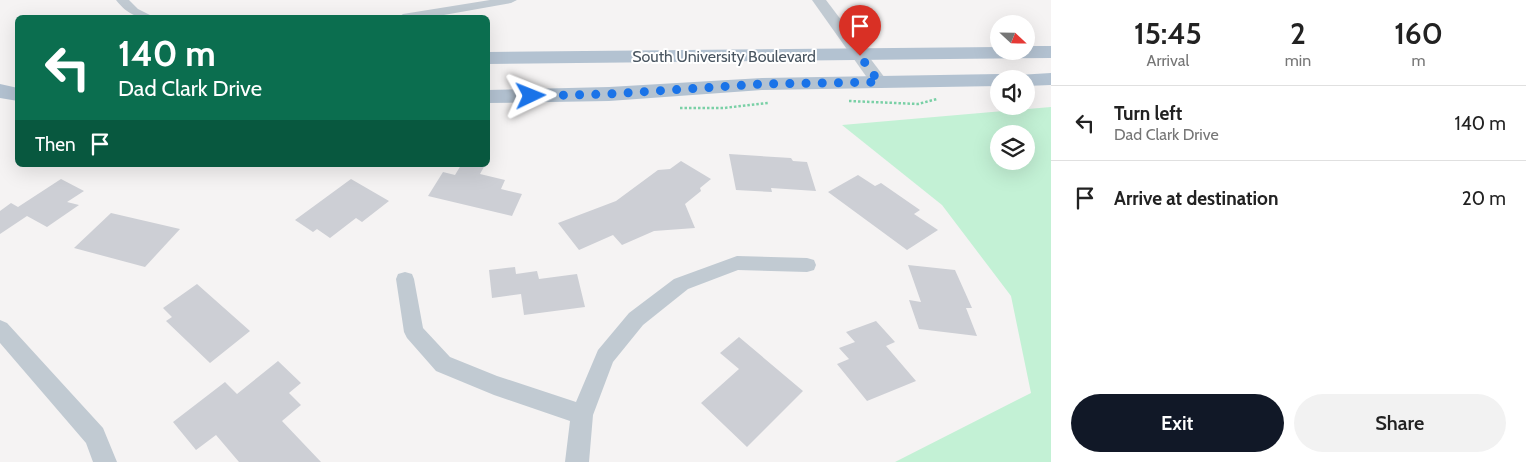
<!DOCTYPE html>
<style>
body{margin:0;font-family:Cabin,sans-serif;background:#f2f2f2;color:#222;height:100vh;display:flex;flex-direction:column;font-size:19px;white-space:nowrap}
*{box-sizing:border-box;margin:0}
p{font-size:16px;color:#767676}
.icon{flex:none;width:28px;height:28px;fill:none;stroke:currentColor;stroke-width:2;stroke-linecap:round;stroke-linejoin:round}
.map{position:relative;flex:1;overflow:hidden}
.panel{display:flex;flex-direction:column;background:#fff;width:475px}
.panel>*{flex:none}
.hud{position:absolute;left:15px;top:15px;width:475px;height:152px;border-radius:8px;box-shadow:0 5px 20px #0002;background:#0b6e4f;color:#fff;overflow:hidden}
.needle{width:32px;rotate:112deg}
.fabs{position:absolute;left:990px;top:15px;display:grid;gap:10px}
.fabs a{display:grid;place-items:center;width:45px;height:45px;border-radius:50%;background:#fff;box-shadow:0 5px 20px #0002;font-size:25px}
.pin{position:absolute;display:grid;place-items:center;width:42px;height:42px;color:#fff;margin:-51px -21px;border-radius:50% 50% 50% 0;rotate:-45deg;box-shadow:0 0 5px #0007}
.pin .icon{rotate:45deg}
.me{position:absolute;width:55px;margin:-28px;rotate:88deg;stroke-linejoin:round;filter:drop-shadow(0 0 4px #0008)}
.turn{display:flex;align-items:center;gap:18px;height:105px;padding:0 20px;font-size:22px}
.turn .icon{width:65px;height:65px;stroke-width:2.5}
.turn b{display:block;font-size:35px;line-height:42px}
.then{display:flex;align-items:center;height:48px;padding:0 20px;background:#0003;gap:10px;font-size:19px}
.eta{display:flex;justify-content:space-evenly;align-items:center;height:85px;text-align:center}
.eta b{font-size:30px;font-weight:600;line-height:35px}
.cta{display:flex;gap:10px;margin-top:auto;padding:10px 20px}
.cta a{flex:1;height:58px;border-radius:30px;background:#111827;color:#fff;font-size:20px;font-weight:600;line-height:58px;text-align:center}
.cta a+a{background:#f2f2f2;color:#222}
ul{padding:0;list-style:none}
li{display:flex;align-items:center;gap:15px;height:75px;padding:0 20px;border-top:1px solid #e0e0e0}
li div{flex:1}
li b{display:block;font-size:19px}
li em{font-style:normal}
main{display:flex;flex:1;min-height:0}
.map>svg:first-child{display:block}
.green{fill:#c3f1d5;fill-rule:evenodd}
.building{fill:#cdcfd5}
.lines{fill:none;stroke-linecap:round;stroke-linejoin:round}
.path{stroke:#7ad0a6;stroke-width:2.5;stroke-dasharray:2.5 2;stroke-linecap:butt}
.minor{fill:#c1cad2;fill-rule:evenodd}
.tertiary{fill:#c1cad2;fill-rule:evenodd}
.primary{fill:#b3c2d1;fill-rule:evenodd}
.route{stroke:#1a73e8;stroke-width:9;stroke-dasharray:0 16.2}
.labels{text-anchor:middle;stroke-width:4;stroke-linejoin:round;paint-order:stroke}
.far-street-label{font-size:16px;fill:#4a5661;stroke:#fff}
</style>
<main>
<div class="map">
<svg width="1051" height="462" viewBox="0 0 1051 462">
<rect width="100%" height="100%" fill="#f5f3f3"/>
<path class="green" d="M1051,107V462H895L1031,393L1011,296L942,205L842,125ZM999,134H1026V161H999Z"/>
<g class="building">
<path d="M729,154L791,158L793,161L807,162L816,191L771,188L772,192L736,190Z"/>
<path d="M681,161L711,179L700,188L701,191L685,204L695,228L654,231L622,245L613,235L579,250L558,223L616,201L658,170L670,169Z"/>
<path d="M461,165H485L480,174L505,180L501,189L522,194L512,216L428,196L443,172L455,175Z"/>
<path d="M858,175L875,186L881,183L920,210L914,214L938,230L907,250L828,192Z"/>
<path d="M61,179L84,191L67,202L79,205L47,227L27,216L0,234V211L11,203L18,207Z"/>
<path d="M351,179L389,201L362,222L356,218L330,238L317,229L313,232L295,220Z"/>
<path d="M111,213L180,229L145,267L74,248Z"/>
<path d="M908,265L955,270L972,308H966L977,336L919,329L909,300L921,302Z"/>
<path d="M515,267L516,274L537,271L539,279L577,274L585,307L524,315L521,294L492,298L489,270Z"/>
<path d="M197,284L250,331L210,363L166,321L172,317L163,308Z"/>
<path d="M876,321L895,342L886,346L916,381L867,401L837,364L849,359L839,348L855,342L846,332Z"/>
<path d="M739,337L803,391L747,447L701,403L739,369L720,353Z"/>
<path d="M278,361L301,383L289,393L301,405L282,421L321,462H239L216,435L196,450L173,422L225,382L237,394Z"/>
</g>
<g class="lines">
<g class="path">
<path d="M849,101L918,104L937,99"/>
<path d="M680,108H724L768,103"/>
</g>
<g class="minor">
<path d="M116,0H129L138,9L156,18C137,18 128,15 116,0Z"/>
<path d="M490,0H517L511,3L427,18H397L403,14Z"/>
<path d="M737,256L807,258L814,260L816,265L814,270L807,272L738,270L688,289L643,325L613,362L593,415L589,462H565L570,421L494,395L436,371L407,338L404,332L396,279L398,274L405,272L412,274L414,279L423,328L450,357L497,376L576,402L598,350L629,313L674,279Z"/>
<path d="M0,320L7,323L103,428L117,462H93L86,443L0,343Z"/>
</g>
<path class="tertiary" d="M812,0H826L888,82L885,86L879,87L873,86Z"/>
<g class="primary">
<path d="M1026,46H1051V58L488,64V52L999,47V51H1026Z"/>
<path d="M1051,73V85L1026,86V79H1016L1018,75Z"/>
<path d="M999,74L1007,75L1009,79H999V86L762,90L609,101L488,103V90L609,87L762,78Z"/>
<path d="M0,84L18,88V101L0,98Z"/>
</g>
</g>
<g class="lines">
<path class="route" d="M531,96L609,94L762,84L879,82L860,56"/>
</g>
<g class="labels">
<g class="far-street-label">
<text x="724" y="62">South University Boulevard</text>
</g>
</g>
</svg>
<div class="fabs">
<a><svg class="needle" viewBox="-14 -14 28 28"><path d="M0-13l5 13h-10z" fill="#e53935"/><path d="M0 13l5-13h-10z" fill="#767676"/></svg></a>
<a><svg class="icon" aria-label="sound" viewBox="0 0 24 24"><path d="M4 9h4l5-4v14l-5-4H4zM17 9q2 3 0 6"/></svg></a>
<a><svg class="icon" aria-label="layers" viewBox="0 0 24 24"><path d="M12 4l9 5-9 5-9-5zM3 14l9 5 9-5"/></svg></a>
</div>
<div class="pin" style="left:860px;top:56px;background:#d93025"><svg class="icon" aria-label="arrive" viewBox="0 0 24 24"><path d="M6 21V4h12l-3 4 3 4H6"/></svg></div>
<svg class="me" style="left:531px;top:96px" viewBox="-20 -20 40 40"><path d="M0-17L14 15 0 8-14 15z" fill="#1a73e8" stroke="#fff" stroke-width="4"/></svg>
<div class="hud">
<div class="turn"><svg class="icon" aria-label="left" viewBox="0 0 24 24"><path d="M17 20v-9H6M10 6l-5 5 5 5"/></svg><div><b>140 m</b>Dad Clark Drive</div></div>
<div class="then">Then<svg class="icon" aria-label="arrive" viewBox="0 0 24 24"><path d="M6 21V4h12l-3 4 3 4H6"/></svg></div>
</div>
</div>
<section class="panel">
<div class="eta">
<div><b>15:45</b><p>Arrival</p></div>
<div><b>2</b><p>min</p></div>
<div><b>160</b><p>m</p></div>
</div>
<ul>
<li><svg class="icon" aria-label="left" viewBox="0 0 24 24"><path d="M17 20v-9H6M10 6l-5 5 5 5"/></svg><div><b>Turn left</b><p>Dad Clark Drive</p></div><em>140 m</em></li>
<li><svg class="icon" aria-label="arrive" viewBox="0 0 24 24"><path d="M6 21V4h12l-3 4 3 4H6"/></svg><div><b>Arrive at destination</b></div><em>20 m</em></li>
</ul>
<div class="cta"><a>Exit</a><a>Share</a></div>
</section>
</main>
